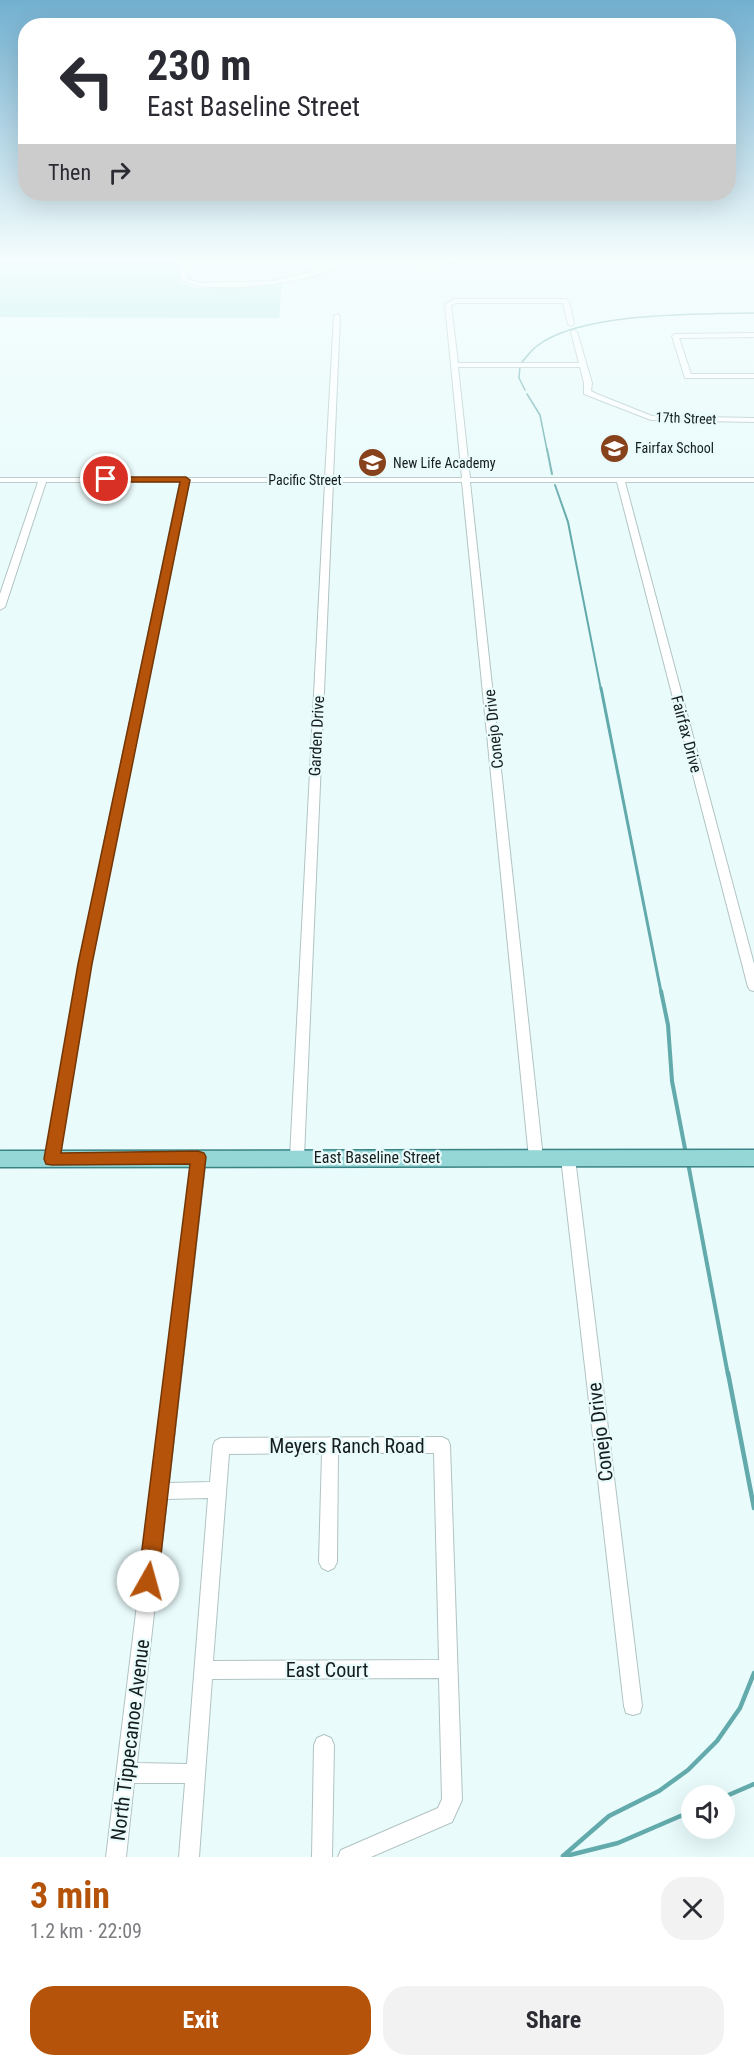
<!DOCTYPE html>
<meta charset="utf-8">
<style>
body{margin:0;font-family:"Roboto Condensed",sans-serif;background:#f2f2f3;color:#2b2b33;height:100vh;display:flex;flex-direction:column;font-size:22px;white-space:nowrap}
*{box-sizing:border-box;margin:0}
p{font-size:20px;color:#7c7c81}
.icon{flex:none;width:33px;height:33px;fill:none;stroke:currentColor;stroke-width:2;stroke-linecap:round;stroke-linejoin:round}
.map{position:relative;height:1857px;overflow:hidden}
.side{display:flex;flex-direction:column;background:#fff;flex:1}
.side>*{flex:none}
.hud{position:absolute;left:18px;top:18px;width:718px;height:183px;border-radius:24px;box-shadow:0 6px 24px #0002;background:#fff;color:#2b2b33;overflow:hidden}
.buttons{position:absolute;left:681px;top:1785px;display:grid;gap:12px}
.buttons a{display:grid;place-items:center;width:54px;height:54px;border-radius:50%;background:#fff;box-shadow:0 6px 24px #0002;font-size:30px}
.pin{position:absolute;display:grid;place-items:center;width:51px;height:51px;color:#fff;margin:-26px;border:3px solid #fff;border-radius:50%;box-shadow:0 2px 6px #0007}
.me{position:absolute;width:66px;margin:-33px;rotate:7deg;stroke-linejoin:round;filter:drop-shadow(0 0 4px #0008)}
.turn{display:flex;align-items:center;gap:21px;height:126px;padding:0 30px;font-size:27px}
.turn .icon{width:78px;height:78px;stroke-width:2.5}
.turn b{display:block;font-size:42px;line-height:51px}
.then{display:flex;align-items:center;height:57px;padding:0 30px;background:#0003;gap:12px;font-size:22px}
.round{display:grid;place-items:center;flex:none;width:63px;height:63px;border-radius:24px;background:#f2f2f3}
.headline{display:flex;align-items:center;justify-content:space-between;height:102px;padding:0 30px}
h1{font-size:36px;font-weight:700;line-height:45px;color:#b45309}
.action{display:flex;gap:12px;margin-top:auto;padding:12px 30px}
.action a{flex:1;height:69px;border-radius:24px;background:#b45309;color:#fff;font-size:24px;font-weight:700;line-height:69px;text-align:center}
.action a+a{background:#f2f2f3;color:#2b2b33}
.map>svg:first-child{display:block}
.green{fill:#b2eaea}
.lines{fill:none;stroke-linecap:round;stroke-linejoin:round}
.stream-far4{stroke:#62aaab;stroke-width:1.5}
.stream-far3{stroke:#62aaab;stroke-width:2}
.stream-far2{stroke:#62aaab;stroke-width:3}
.stream-far1{stroke:#62aaab;stroke-width:4}
.stream{stroke:#62aaab;stroke-width:4.5}
.minor-casing{stroke:#b1c3c3;stroke-width:2}
.major-casing{stroke:#3a8384;stroke-width:3}
.minor{fill:#fff;fill-rule:evenodd}
.major{fill:#95d6d6;fill-rule:evenodd}
.route{fill:#b45309;stroke:#753606;stroke-width:1.5}
.labels{text-anchor:middle;stroke-width:4.5;stroke-linejoin:round;paint-order:stroke}
.far-street-label{font-size:14px;fill:#161d1d;stroke:#e9fbfb}
.far-poi-label{font-size:14px;fill:#161d1d;stroke:#e9fbfb;text-anchor:start}
.street-label{font-size:16px;fill:#161d1d;stroke:#e9fbfb}
.near-street-label{font-size:20px;fill:#161d1d;stroke:#e9fbfb}
</style>
<div class="map">
<svg width="754" height="1857" viewBox="0 0 754 1857">
<rect width="100%" height="100%" fill="#e9fbfb"/>
<path class="green" d="M0,260H180L177,272L180,283L196,288L282,283L279,318L0,317Z"/>
<g class="lines">
<g class="stream-far4">
<path d="M521,363C526,358 531,350 537,346C580,312 699,314 754,313"/>
<path d="M520,366L519,378L525,390"/>
<path d="M527,394L540,415L547,450"/>
</g>
<g class="stream-far3">
<path d="M547,449L552,474"/>
<path d="M555,485L568,522L601,690"/>
</g>
<path class="stream-far2" d="M601,688L661,992"/>
<g class="stream-far1">
<path d="M661,991L668,1025L672,1081L686,1154"/>
<path d="M688,1163L728,1375"/>
</g>
<g class="stream">
<path d="M728,1373L754,1508"/>
<path d="M724,1797L754,1784"/>
<path d="M563,1856L609,1816L659,1791L688,1770L717,1741L740,1708L754,1673"/>
<path d="M566,1856L618,1843L692,1811"/>
</g>
<defs>
<g id="minor">
<path d="M185,260H191L186,275L187,279L200,283L273,281L330,267L333,269C306,283 207,296 181,280L180,275Z"/>
<path d="M415,260H421L422,263L474,260L421,267L415,264Z"/>
<path d="M455,299H566L569,301L574,324L571,326L568,324L563,303H456L451,305L458,363H579L571,332L574,330L577,332L592,383L591,391L597,394L652,416L754,418V422L651,420L584,394V383L580,367H458L470,478H754V482H625L754,964V991L750,990L748,987L617,482H470L543,1158L541,1162L536,1164L531,1162L529,1158L462,482H333L304,1157L302,1161L297,1163L292,1161L290,1157L325,482H189L91,964L59,1159L57,1163L52,1165L47,1163L45,1159L79,964L180,482H46L5,607L0,610V594L38,482H0V478H325L334,316L337,314L340,316L333,478H462L445,304Z"/>
<path d="M754,333V337L679,338L691,374H754V378H685L672,336L675,334Z"/>
<path d="M199,1151L204,1153L206,1157L169,1483L210,1482L213,1446L215,1441L221,1438L442,1437L448,1440L450,1445L462,1800L452,1822L371,1857H338L341,1850L438,1808L442,1799L439,1678L212,1679L199,1857H179L185,1783H134L126,1857H106L192,1157L194,1153ZM322,1453L319,1562L322,1568L328,1571L334,1568L337,1562L338,1453H434L439,1660L213,1661L229,1454ZM208,1498L187,1764L137,1763L167,1499Z"/>
<path d="M568,1152L573,1154L575,1158L642,1706L640,1713L633,1715L626,1713L624,1706L561,1158L563,1154Z"/>
<path d="M324,1735L331,1738L334,1745L332,1857H312L314,1745L317,1738Z"/>
</g>
<path id="major" d="M754,1150V1166L0,1167V1151Z"/>
</defs>
<use href="#minor" class="minor-casing"/>
<use href="#major" class="major-casing"/>
<use href="#minor" class="minor"/>
<use href="#major" class="major"/>
</g>
<linearGradient id="sky" x2="0" y2="1"><stop stop-color="#72b0d0"/><stop offset="0.5" stop-color="#f5fdfd"/><stop offset="1" stop-color="#f5fdfd" stop-opacity="0"/></linearGradient>
<rect width="754" height="520" fill="url(#sky)"/>
<path class="route" d="M103,477H186L190,480L92,964L61,1153L198,1151L204,1153L206,1157L158,1581L155,1588L148,1591L141,1588L138,1581L190,1164L52,1165L46,1164L44,1159L78,964L180,482H106L103,481Z"/>
<defs>
<symbol id="school-disc" viewBox="-11 -11 22 22"><circle r="9.5" fill="#87411b" stroke="#e9fbfb"/><path d="M0-5L7-2L0 1L-7-2ZM-4 1L0 2.5L4 1V4Q0 6-4 4Z" fill="#fff"/></symbol>
</defs>
<g fill-rule="evenodd">
<use href="#school-disc" x="598" y="432" width="33" height="33"/>
<use href="#school-disc" x="356" y="446" width="33" height="33"/>
</g>
<g class="labels">
<g class="far-street-label">
<text transform="translate(686 418) rotate(2)" y="5">17th Street</text>
<text x="305" y="485">Pacific Street</text>
</g>
<g class="far-poi-label">
<text x="635" y="453">Fairfax School</text>
<text x="393" y="468">New Life Academy</text>
</g>
<g class="street-label">
<text transform="translate(493 729) rotate(-96)" y="6">Conejo Drive</text>
<text transform="translate(687 734) rotate(75)" y="6">Fairfax Drive</text>
<text transform="translate(316 736) rotate(-87)" y="6">Garden Drive</text>
<text x="377" y="1163">East Baseline Street</text>
</g>
<g class="near-street-label">
<text transform="translate(600 1432) rotate(-97)" y="7">Conejo Drive</text>
<text x="347" y="1453">Meyers Ranch Road</text>
<text x="327" y="1677">East Court</text>
<text transform="translate(130 1740) rotate(-83)" y="7">North Tippecanoe Avenue</text>
</g>
</g>
</svg>
<div class="buttons">
<a><svg class="icon" aria-label="sound" viewBox="0 0 24 24"><path d="M4 9h4l5-4v14l-5-4H4zM17 9q2 3 0 6"/></svg></a>
</div>
<div class="pin" style="left:106px;top:479px;background:#d93025"><svg class="icon" aria-label="arrive" viewBox="0 0 24 24"><path d="M6 21V4h12l-3 4 3 4H6"/></svg></div>
<svg class="me" style="left:148px;top:1581px" viewBox="-20 -20 40 40"><circle r="19" fill="#fff"/><path d="M0-13L10 11 0 6-10 11z" fill="#b45309"/></svg>
<div class="hud">
<div class="turn"><svg class="icon" aria-label="left" viewBox="0 0 24 24"><path d="M17 20v-9H6M10 6l-5 5 5 5"/></svg><div><b>230 m</b>East Baseline Street</div></div>
<div class="then">Then<svg class="icon" aria-label="right" viewBox="0 0 24 24"><path d="M7 20v-9h11M14 6l5 5-5 5"/></svg></div>
</div>
</div>
<section class="side">
<div class="headline"><div><h1>3 min</h1><p>1.2 km · 22:09</p></div><a class="round"><svg class="icon" aria-label="close" viewBox="0 0 24 24"><path d="M6 6l12 12M18 6L6 18"/></svg></a></div>
<div class="action"><a>Exit</a><a>Share</a></div>
</section>
